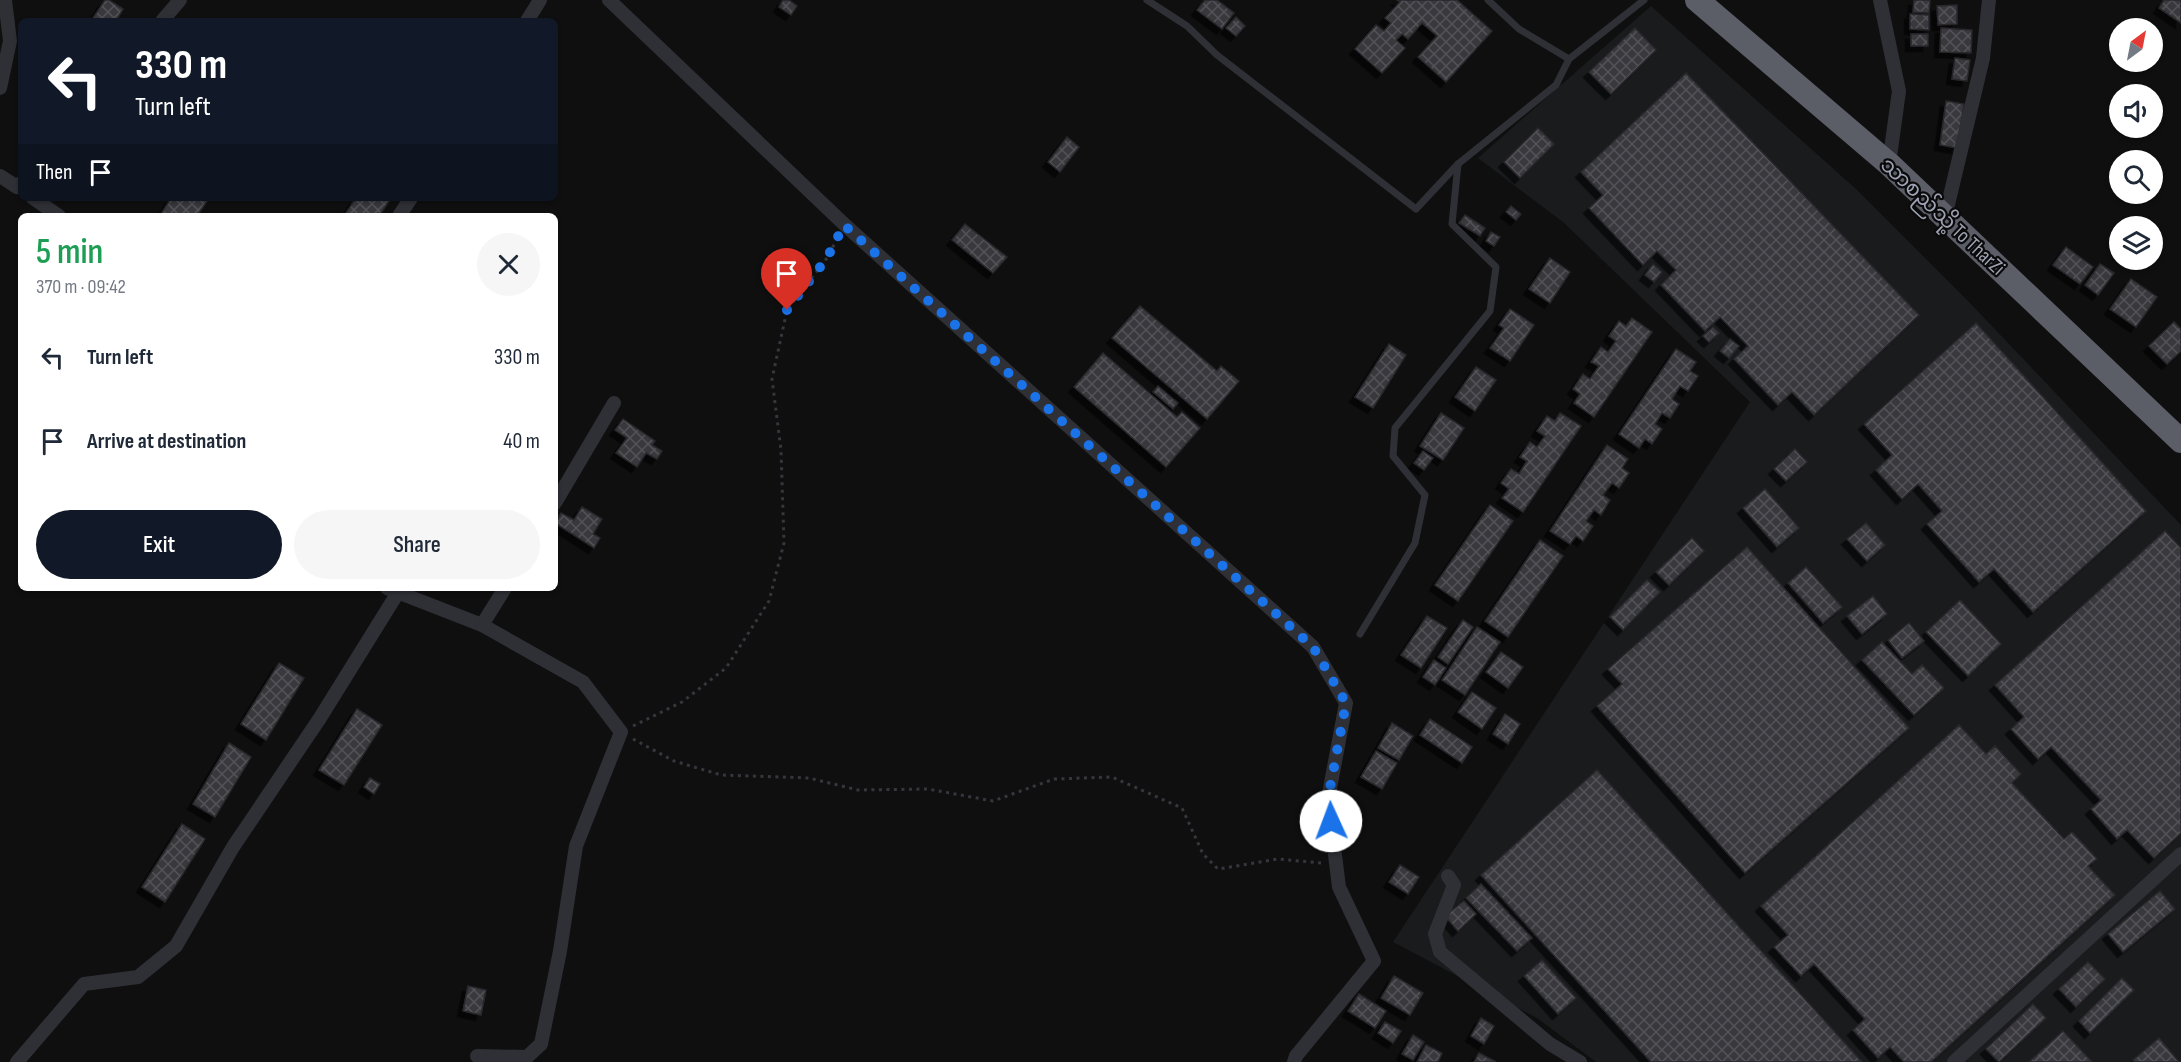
<!DOCTYPE html>
<meta charset="utf-8">
<style>
body{margin:0;font-family:"Sofia Sans Condensed","Noto Sans Myanmar",sans-serif;background:#f6f6f7;color:#1f2937;height:100vh;display:flex;flex-direction:column;font-size:22px;white-space:nowrap}
*{box-sizing:border-box;margin:0}
p{font-size:20px;color:#747a83}
.icon{flex:none;width:33px;height:33px;fill:none;stroke:currentColor;stroke-width:2;stroke-linecap:round;stroke-linejoin:round}
.map{position:relative;flex:1;overflow:hidden}
.panel{position:absolute;left:18px;top:213px;width:540px;height:378px;display:flex;flex-direction:column;background:#fff;border-radius:9px;box-shadow:0 2px 4px #0004}
.panel>*{flex:none}
.guide{position:absolute;left:18px;top:18px;width:540px;height:183px;border-radius:9px;box-shadow:0 2px 4px #0004;background:#111827;color:#fff;overflow:hidden}
.needle{width:39px;rotate:32deg}
.controls{position:absolute;left:2109px;top:18px;display:grid;gap:12px}
.controls a{display:grid;place-items:center;width:54px;height:54px;border-radius:50%;background:#fff;box-shadow:0 2px 4px #0004;font-size:30px}
.pin{position:absolute;display:grid;place-items:center;width:51px;height:51px;color:#fff;margin:-62px -26px;border-radius:50% 50% 50% 0;rotate:-45deg;box-shadow:0 0 6px #0007}
.pin .icon{rotate:45deg}
.me{position:absolute;width:66px;margin:-33px;rotate:358deg;stroke-linejoin:round;filter:drop-shadow(0 0 4px #0008)}
.turn{display:flex;align-items:center;gap:21px;height:126px;padding:0 18px;font-size:27px}
.turn .icon{width:78px;height:78px;stroke-width:2.5}
.turn b{display:block;font-size:42px;line-height:51px}
.then{display:flex;align-items:center;height:57px;padding:0 18px;background:#0003;gap:12px;font-size:22px}
.round{display:grid;place-items:center;flex:none;width:63px;height:63px;border-radius:32px;background:#f6f6f7}
.head{display:flex;align-items:center;justify-content:space-between;height:102px;padding:0 18px}
h1{font-size:36px;font-weight:600;line-height:45px;color:#1e9e55}
.action{display:flex;gap:12px;margin-top:auto;padding:12px 18px}
.action a{flex:1;height:69px;border-radius:36px;background:#111827;color:#fff;font-size:24px;font-weight:600;line-height:69px;text-align:center}
.action a+a{background:#f6f6f7;color:#1f2937}
ul{padding:0;list-style:none}
li{display:flex;align-items:center;gap:18px;height:84px;padding:0 18px}
li div{flex:1}
li b{display:block;font-size:22px}
li em{font-style:normal}
.map>svg:first-child{display:block}
.built{fill:#1a1b1d}
.building{fill:url(#building-cross-hatch);stroke:#29282c;stroke-width:1.5;filter:url(#shadow)}
.lines{fill:none;stroke-linecap:round;stroke-linejoin:round}
.path{stroke:#35373d;stroke-width:3;stroke-dasharray:3 4.5;stroke-linecap:butt}
.lane{stroke:#2f3036;stroke-width:7}
.street{stroke:#2f3036;stroke-width:14}
.highway{stroke:#5b5d67;stroke-width:24}
.route{stroke:#1a73e8;stroke-width:10;stroke-dasharray:0 18}
.labels{text-anchor:middle;stroke-width:4.5;stroke-linejoin:round;paint-order:stroke}
.street-label{font-size:21px;fill:#9ea3b3;stroke:#0a0a0b}
</style>
<div class="map">
<svg width="2181" height="1062" viewBox="0 0 2181 1062">
<defs>
<pattern id="building-cross-hatch" width="8" height="8" patternUnits="userSpaceOnUse" patternTransform="scale(1.5)"><rect width="8" height="8" fill="#38393e"/><path d="M0 0l8 8M0 8l8-8" fill="none" stroke="#525258"/></pattern>
<filter id="shadow"><feDropShadow dx="-5.5" dy="5.5" stdDeviation="0" flood-color="#0009"/></filter>
</defs>
<rect width="100%" height="100%" fill="#0f0f10"/>
<path class="built" d="M1651,6L1856,189L1970,303L2181,525V1062H1596L1537,1018L1393,942L1750,402L1563,222L1478,158Z"/>
<g class="building">
<path d="M105,0H109L123,9L116,21H91Z"/>
<path d="M783,0H789L797,6L791,15L779,7Z"/>
<path d="M1205,0H1217L1234,13L1222,29L1197,10Z"/>
<path d="M1397,0H1457L1492,31L1446,82L1418,57L1437,36L1422,23L1408,39L1402,34L1396,40L1405,48L1382,73L1355,49L1376,25L1384,31L1391,23L1385,18L1400,2Z"/>
<path d="M1914,0H1930L1929,13L1913,12Z"/>
<path d="M2164,0H2181V23L2159,8Z"/>
<path d="M1957,5V24L1938,25L1937,6Z"/>
<path d="M1910,14L1929,15V30L1910,29Z"/>
<path d="M1236,17L1245,26L1236,36L1226,28Z"/>
<path d="M1635,28L1656,50L1611,94L1589,72Z"/>
<path d="M1941,28L1972,30L1971,53L1940,52Z"/>
<rect x="1911" y="34" width="17" height="12"/>
<path d="M1955,58L1970,60L1967,81L1952,79Z"/>
<path d="M1686,73L1919,315L1814,415L1792,392L1778,405L1734,359L1748,346L1720,317L1705,331L1661,285L1676,270L1657,251L1643,265L1589,208L1603,195L1581,172Z"/>
<path d="M1946,101L1964,104L1957,148L1940,145Z"/>
<path d="M1538,128L1554,144L1520,178L1504,162Z"/>
<path d="M1067,137L1079,147L1060,172L1048,162Z"/>
<path d="M171,198H209L197,216H160Z"/>
<path d="M356,198H391L379,216H344Z"/>
<path d="M1511,206L1521,214L1516,220L1506,212Z"/>
<path d="M1465,215L1485,228L1480,236L1459,223Z"/>
<path d="M965,224L1007,257L993,273L952,240Z"/>
<path d="M1491,232L1500,237L1494,246L1486,241Z"/>
<path d="M2066,247L2093,267L2080,284L2053,265Z"/>
<path d="M1550,258L1570,272L1550,303L1529,289Z"/>
<path d="M1653,264L1662,272L1654,282L1645,275Z"/>
<path d="M2100,264L2114,273L2098,295L2085,285Z"/>
<path d="M2131,279L2157,297L2136,327L2110,309Z"/>
<path d="M1140,306L1217,371L1221,366L1239,381L1207,419L1112,338Z"/>
<path d="M1510,309L1534,325L1510,361L1490,348L1504,328L1499,325Z"/>
<path d="M1632,318L1652,332L1594,417L1574,403L1580,394L1573,389L1583,374L1590,379L1599,366L1591,362L1601,347L1608,352L1616,341L1609,336L1619,321L1626,326Z"/>
<path d="M2174,322L2181,329V351L2167,364L2149,346Z"/>
<path d="M1976,323L2146,511L2033,612L1994,569L1979,582L1927,524L1942,511L1918,484L1902,499L1876,470L1892,455L1864,424Z"/>
<path d="M1713,327L1719,333L1709,342L1703,336Z"/>
<path d="M1730,339L1739,346L1729,358L1720,351Z"/>
<path d="M1389,344L1406,355L1373,408L1355,397Z"/>
<path d="M1676,349L1696,362L1690,371L1698,376L1688,391L1680,386L1672,399L1679,404L1670,418L1662,413L1655,424L1662,429L1652,444L1645,439L1639,448L1619,434Z"/>
<path d="M1103,353L1177,417L1182,412L1200,428L1166,467L1074,387Z"/>
<path d="M1476,367L1496,380L1475,411L1455,397Z"/>
<path d="M1158,386L1178,403L1173,409L1153,392Z"/>
<path d="M1441,413L1464,428L1443,460L1420,446Z"/>
<path d="M1560,413L1581,426L1523,512L1502,498L1509,489L1501,483L1511,469L1519,474L1527,461L1520,457L1530,442L1537,447L1545,436L1537,431L1547,416L1555,421Z"/>
<path d="M623,419L655,441L652,445L662,451L657,459L646,453L637,467L616,453L627,438L615,430Z"/>
<path d="M1607,445L1628,459L1622,468L1629,473L1619,488L1612,483L1603,495L1610,500L1601,515L1594,510L1586,521L1593,526L1583,541L1576,536L1570,544L1550,531Z"/>
<path d="M1795,449L1807,462L1786,481L1774,469Z"/>
<path d="M1423,451L1433,458L1424,470L1414,463Z"/>
<path d="M1765,489L1799,528L1777,547L1743,508Z"/>
<path d="M1490,505L1513,521L1458,601L1435,585Z"/>
<path d="M582,507L602,519L593,534L600,538L594,548L555,523L561,513L574,520Z"/>
<path d="M1866,523L1885,545L1867,561L1847,539Z"/>
<path d="M2165,531L2181,548V833L2154,858L2127,830L2117,839L2091,809L2101,800L2051,747L2038,759L2011,729L2024,717L1995,685Z"/>
<path d="M1692,538L1704,551L1669,585L1656,572Z"/>
<path d="M1540,540L1563,556L1508,637L1485,621Z"/>
<path d="M1747,547L1909,728L1745,873L1597,706L1622,684L1608,669Z"/>
<path d="M1806,567L1842,607L1823,623L1788,583Z"/>
<path d="M1647,580L1660,592L1623,630L1610,617Z"/>
<path d="M1873,596L1887,614L1862,634L1847,616Z"/>
<path d="M1960,600L2001,644L1968,676L1926,632Z"/>
<path d="M1427,616L1447,628L1421,668L1401,655Z"/>
<path d="M1463,620L1473,627L1448,664L1438,657Z"/>
<path d="M1909,623L1924,641L1902,658L1888,640Z"/>
<path d="M1477,627L1500,642L1465,695L1442,680Z"/>
<path d="M1882,642L1912,674L1922,665L1944,688L1914,715L1862,660Z"/>
<path d="M1501,652L1523,667L1508,688L1486,672Z"/>
<path d="M1434,660L1446,668L1435,685L1423,677Z"/>
<path d="M279,663L304,678L266,740L241,724Z"/>
<path d="M1472,692L1496,708L1482,729L1458,712Z"/>
<path d="M357,709L382,725L344,785L319,770Z"/>
<path d="M1505,714L1520,724L1508,744L1493,734Z"/>
<path d="M1430,719L1472,747L1462,763L1420,735Z"/>
<path d="M1392,723L1413,736L1399,760L1378,748Z"/>
<path d="M1959,725L1986,754L1995,746L2021,774L2012,783L2064,839L2072,832L2097,859L2088,866L2115,895L1931,1062H1904L1890,1047L1878,1058L1853,1030L1865,1019L1814,964L1801,976L1774,947L1788,935L1761,906Z"/>
<path d="M229,743L251,757L215,817L193,804Z"/>
<path d="M1376,751L1397,763L1382,789L1361,777Z"/>
<path d="M1597,770L1862,1062H1651L1481,875Z"/>
<path d="M370,778L380,784L374,794L364,787Z"/>
<path d="M182,824L205,839L165,902L142,887Z"/>
<path d="M1400,865L1419,877L1408,894L1389,882Z"/>
<path d="M1481,884L1532,938L1517,951L1466,898Z"/>
<path d="M2160,891L2175,909L2123,952L2108,934Z"/>
<path d="M1464,901L1476,914L1458,931L1445,916Z"/>
<path d="M1542,960L1576,998L1558,1014L1524,976Z"/>
<path d="M2088,962L2105,979L2076,1007L2059,989Z"/>
<path d="M1394,976L1423,993L1410,1015L1381,998Z"/>
<path d="M2122,978L2134,990L2090,1033L2079,1021Z"/>
<path d="M468,986L486,990L481,1015L463,1011Z"/>
<path d="M1359,994L1386,1011L1375,1028L1348,1011Z"/>
<path d="M2033,1004L2046,1018L1999,1062L1986,1049Z"/>
<path d="M1481,1018L1494,1026L1484,1044L1471,1036Z"/>
<path d="M1385,1022L1401,1031L1393,1043L1378,1033Z"/>
<path d="M2063,1031L2092,1062H2029Z"/>
<path d="M1413,1035L1424,1042L1413,1060L1402,1054Z"/>
<path d="M2159,1038L2179,1062H2135L2133,1060Z"/>
<path d="M1426,1045L1442,1053L1438,1062H1417Z"/>
<path d="M1479,1053L1496,1062H1474Z"/>
</g>
<g class="lines">
<g class="path">
<path d="M633,726L682,702L726,668L769,601L784,543L781,450L772,379L787,310L827,258L837,239"/>
<path d="M633,739L674,761L721,775L809,778L858,790L928,789L993,801L1054,779L1112,777L1182,808L1203,854L1218,869L1278,859L1321,863"/>
</g>
<g class="lane">
<path d="M1147,0L1187,26L1217,55L1416,209L1458,164"/>
<path d="M1488,0L1519,29L1569,59L1644,0"/>
<path d="M1360,634L1415,543L1425,495L1393,456L1395,428L1490,311L1496,267L1452,224L1458,164L1556,85L1569,59"/>
</g>
<g class="street">
<path d="M609,0L845,225L1313,647L1346,703L1328,799L1339,887L1374,961L1296,1056L1294,1062"/>
<path d="M1880,0L1899,91L1889,164"/>
<path d="M162,21L180,0"/>
<path d="M527,21L540,0"/>
<path d="M0,88L10,41L5,0"/>
<path d="M0,176L17,187L21,183"/>
<path d="M33,198L59,216"/>
<path d="M399,216L411,198"/>
<path d="M1945,217L1983,58L1989,0"/>
<path d="M555,503L614,403"/>
<path d="M387,588L482,625L505,588"/>
<path d="M1448,876L1454,885L1435,934L1440,952L1550,1044L1580,1062"/>
<path d="M477,1056L527,1057L541,1044L560,951L576,846L621,732L583,682L482,625"/>
<path d="M17,1062L84,984L138,977L176,946L233,847L320,718L397,594"/>
<path d="M1954,1062L2181,854"/>
</g>
<path class="highway" d="M1697,0L1889,164L2181,441"/>
</g>
<g class="lines">
<path class="route" d="M787,310L827,258L844,225L1313,647L1346,703L1328,799L1331,821"/>
</g>
<g class="labels">
<g class="street-label">
<text transform="translate(1943 216) rotate(43)" y="7">သာစည်သို့ To TharZi</text>
</g>
</g>
</svg>
<div class="controls">
<a><svg class="needle" viewBox="-14 -14 28 28"><path d="M0-13l5 13h-10z" fill="#e53935"/><path d="M0 13l5-13h-10z" fill="#747a83"/></svg></a>
<a><svg class="icon" aria-label="sound" viewBox="0 0 24 24"><path d="M4 9h4l5-4v14l-5-4H4zM17 9q2 3 0 6"/></svg></a>
<a><svg class="icon" aria-label="search" viewBox="0 0 24 24"><circle cx="10" cy="10" r="6"/><path d="M15 15l6 6"/></svg></a>
<a><svg class="icon" aria-label="layers" viewBox="0 0 24 24"><path d="M12 4l9 5-9 5-9-5zM3 14l9 5 9-5"/></svg></a>
</div>
<div class="pin" style="left:787px;top:310px;background:#d93025"><svg class="icon" aria-label="arrive" viewBox="0 0 24 24"><path d="M6 21V4h12l-3 4 3 4H6"/></svg></div>
<svg class="me" style="left:1331px;top:821px" viewBox="-20 -20 40 40"><circle r="19" fill="#fff"/><path d="M0-13L10 11 0 6-10 11z" fill="#1a73e8"/></svg>
<div class="guide">
<div class="turn"><svg class="icon" aria-label="left" viewBox="0 0 24 24"><path d="M17 20v-9H6M10 6l-5 5 5 5"/></svg><div><b>330 m</b>Turn left</div></div>
<div class="then">Then<svg class="icon" aria-label="arrive" viewBox="0 0 24 24"><path d="M6 21V4h12l-3 4 3 4H6"/></svg></div>
</div>
<section class="panel">
<div class="head"><div><h1>5 min</h1><p>370 m · 09:42</p></div><a class="round"><svg class="icon" aria-label="close" viewBox="0 0 24 24"><path d="M6 6l12 12M18 6L6 18"/></svg></a></div>
<ul>
<li><svg class="icon" aria-label="left" viewBox="0 0 24 24"><path d="M17 20v-9H6M10 6l-5 5 5 5"/></svg><div><b>Turn left</b></div><em>330 m</em></li>
<li><svg class="icon" aria-label="arrive" viewBox="0 0 24 24"><path d="M6 21V4h12l-3 4 3 4H6"/></svg><div><b>Arrive at destination</b></div><em>40 m</em></li>
</ul>
<div class="action"><a>Exit</a><a>Share</a></div>
</section>
</div>
